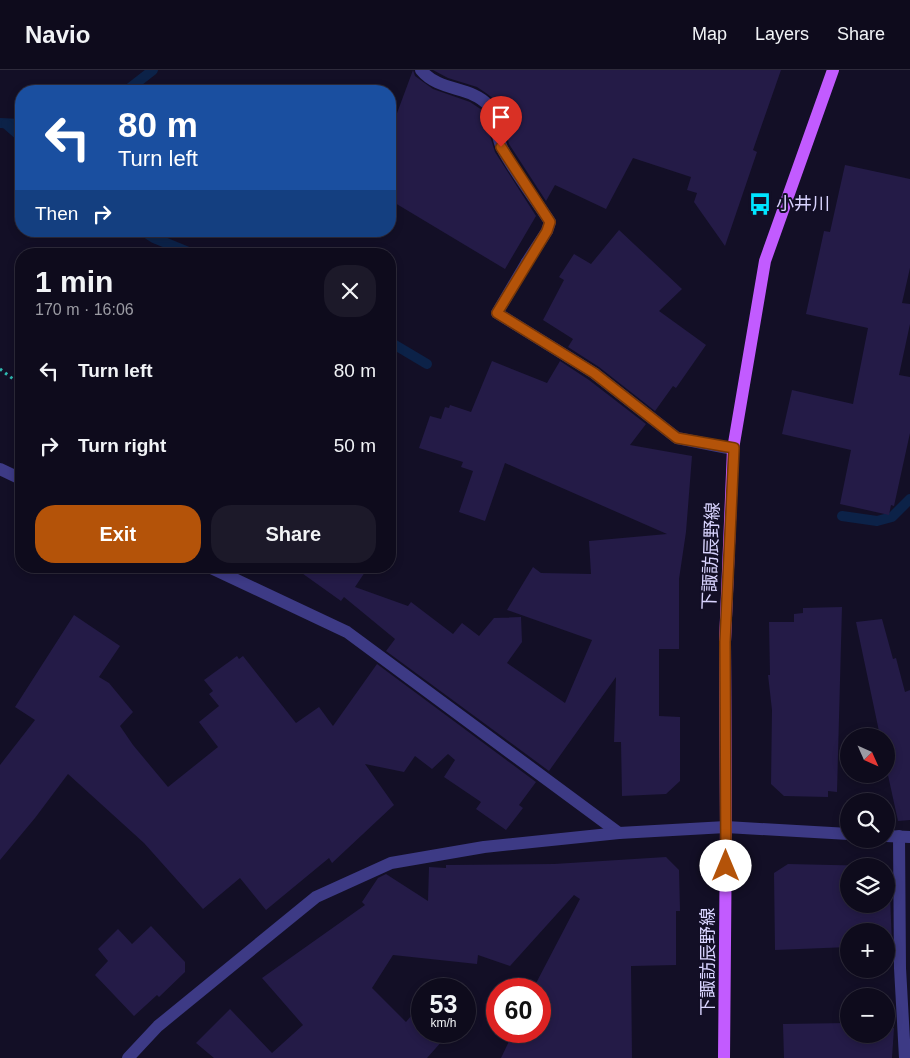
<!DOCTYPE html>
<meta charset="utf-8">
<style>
body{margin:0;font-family:Helvetica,"Noto Sans JP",sans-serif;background:#1c1929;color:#f1f3f6;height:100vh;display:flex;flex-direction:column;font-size:19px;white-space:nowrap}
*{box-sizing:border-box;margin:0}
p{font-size:16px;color:#9b9ba3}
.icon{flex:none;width:28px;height:28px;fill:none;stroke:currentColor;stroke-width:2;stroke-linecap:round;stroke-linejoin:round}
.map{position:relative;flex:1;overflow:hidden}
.panel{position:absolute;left:15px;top:178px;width:381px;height:325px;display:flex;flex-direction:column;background:#0e0b1c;border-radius:20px;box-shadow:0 2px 8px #0003,0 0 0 1px #2e2b3b}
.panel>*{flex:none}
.top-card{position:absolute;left:15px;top:15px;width:381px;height:152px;border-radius:20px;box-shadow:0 2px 8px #0003,0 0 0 1px #2e2b3b;background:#1a4fa0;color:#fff;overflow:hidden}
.needle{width:32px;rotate:135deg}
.buttons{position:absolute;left:840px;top:658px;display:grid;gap:10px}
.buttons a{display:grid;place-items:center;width:55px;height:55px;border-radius:50%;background:#0e0b1c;box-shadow:0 2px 8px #0003,0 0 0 1px #2e2b3b;font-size:25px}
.speed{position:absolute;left:411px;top:908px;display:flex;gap:10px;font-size:25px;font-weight:700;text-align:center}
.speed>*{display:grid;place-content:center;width:65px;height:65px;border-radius:50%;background:#0e0b1c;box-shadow:0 2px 8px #0003,0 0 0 1px #2e2b3b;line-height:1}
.speed small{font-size:12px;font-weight:400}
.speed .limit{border:8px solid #d22;background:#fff;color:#111}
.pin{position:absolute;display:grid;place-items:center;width:42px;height:42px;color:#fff;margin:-51px -21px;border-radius:50% 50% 50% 0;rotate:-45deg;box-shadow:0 0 5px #0007}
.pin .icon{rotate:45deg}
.me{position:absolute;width:55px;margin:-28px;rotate:0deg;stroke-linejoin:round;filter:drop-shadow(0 0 4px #0008)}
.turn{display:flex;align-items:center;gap:18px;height:105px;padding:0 20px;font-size:22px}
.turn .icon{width:65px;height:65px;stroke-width:2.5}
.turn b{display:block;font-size:35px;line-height:42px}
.then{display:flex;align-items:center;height:48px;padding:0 20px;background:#0003;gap:10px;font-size:19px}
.round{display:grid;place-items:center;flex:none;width:52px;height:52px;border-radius:20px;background:#1c1929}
.overview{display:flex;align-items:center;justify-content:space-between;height:85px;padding:0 20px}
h1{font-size:30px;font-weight:700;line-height:38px}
.primary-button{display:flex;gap:10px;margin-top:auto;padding:10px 20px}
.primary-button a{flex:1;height:58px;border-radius:20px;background:#b45309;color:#fff;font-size:20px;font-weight:700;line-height:58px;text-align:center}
.primary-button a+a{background:#1c1929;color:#f1f3f6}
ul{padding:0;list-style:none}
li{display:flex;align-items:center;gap:15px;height:75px;padding:0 20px}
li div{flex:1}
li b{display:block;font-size:19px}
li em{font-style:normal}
header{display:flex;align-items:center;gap:30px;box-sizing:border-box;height:70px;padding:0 25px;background:#0e0b1c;border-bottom:1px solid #2e2b3b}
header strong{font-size:24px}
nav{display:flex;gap:28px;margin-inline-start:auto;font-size:18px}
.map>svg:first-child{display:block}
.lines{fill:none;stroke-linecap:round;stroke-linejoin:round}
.stream{stroke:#0c2248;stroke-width:10}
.building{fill:#241b47}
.path{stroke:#2fb8b0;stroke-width:3;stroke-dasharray:2.5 4;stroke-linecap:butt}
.lane{stroke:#3d3a85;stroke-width:12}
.street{stroke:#3d3a85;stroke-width:12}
.primary{stroke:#c25bff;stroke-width:12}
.route-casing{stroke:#753606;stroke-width:12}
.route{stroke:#b45309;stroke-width:9}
.labels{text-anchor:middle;stroke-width:4;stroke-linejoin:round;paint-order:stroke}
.poi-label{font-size:18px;fill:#d9d4ff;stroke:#130f26;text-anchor:start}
.street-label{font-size:18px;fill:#d9d4ff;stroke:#130f26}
</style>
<header>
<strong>Navio</strong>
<nav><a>Map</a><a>Layers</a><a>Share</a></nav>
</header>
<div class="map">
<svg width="910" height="988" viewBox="0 0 910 988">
<rect width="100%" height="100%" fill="#130f26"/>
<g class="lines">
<g class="stream">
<path d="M126,21L153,0"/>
<path d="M0,53L21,54"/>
<path d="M6,54L21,67"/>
<path d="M143,161L154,168L193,184"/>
<path d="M390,272L427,294"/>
<path d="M842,446L877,451L892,447L910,429"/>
</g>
</g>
<g class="building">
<path d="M413,0L415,6L433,19L470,32L482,40L495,82L536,146L505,199L390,130V62Z"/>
<path d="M433,0H781L753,80L757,82L725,176L694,132L697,123L687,120L691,107L633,88L606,139L555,115L546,131L509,74L501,42L495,30L486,23L477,17L448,8Z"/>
<path d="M845,95L910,109V198L902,233L910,234V254L899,305L910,307V363L894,436L891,435L889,445L840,434L851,380L782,364L792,320L853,334L868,258L806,244L824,161L830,162Z"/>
<path d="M619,160L682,219L659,241L706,275L676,318L673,316L655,341L599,297L568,277L573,269L543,250L564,210L559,207L574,184L591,194Z"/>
<path d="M492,291L547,313L560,291L589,310L646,354L630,375L692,386L686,462L679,509V579H659V646L680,647V711L666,724L622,726L621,672H614L616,607L549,701L386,581L395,569L344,527L341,531L292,496H369L355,517L408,536L411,532L453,564L462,553L479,566L494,548L521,547L522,572L507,593L565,633L592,570L507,540L533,497L541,503L591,504L589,471L667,464L505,393L485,451L459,442L473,401L461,397L463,392L419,378L430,346L441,349L445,337L449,338L450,335L471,342Z"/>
<path d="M842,537L837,722L828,721V727L784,726L771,714L772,640L768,605H770L769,552H794V544L803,543V538Z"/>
<path d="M74,545L120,576L99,607L109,613L133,642L120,656L133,675L168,717L218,677L199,652L219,636L209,624L213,621L204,610L237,586L239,589L243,586L296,653L319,637L333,656L377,594L536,712L519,735L523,738L506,760L476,739L481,732L444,707L455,690L448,684L432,699L415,686L404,702L365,694L394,735L332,793L329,788L266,840L240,808L203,839L144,773L68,704L35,748L0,790V695L35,650L15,637Z"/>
<path d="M882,549L893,589L896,588L905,622L910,620V750L898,751L886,696V666H880L856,552Z"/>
<path d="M666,787L679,800L680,841H676V895L631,896L632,988H501L514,961H540V919H533L580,829L574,825L510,896L478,885L477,894L393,885L372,918L406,952L422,933V961H451L427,988H214L196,973L230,939L272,983L303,955L262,908L365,835L362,832L378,808L386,804L428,831L429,797L446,798V795L554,794Z"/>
<path d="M788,794L876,796H849V834H886V797H889L892,876H886V861H849V877L775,880L774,803Z"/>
<path d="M151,856L185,892V902L159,927L157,925L134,946L95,905L108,891L98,879L118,859L132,874Z"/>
<path d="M849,953V964H886V959L894,958L892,988H784L783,954Z"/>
</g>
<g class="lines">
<path class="path" d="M0,299L21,315"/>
<g class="lane">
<path d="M421,0C439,22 471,16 488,35C496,44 496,66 502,78C515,103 534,127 550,152L547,161L527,192"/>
<path d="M899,766L900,898L905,988"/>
</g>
<g class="street">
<path d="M527,192L497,243L594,303L677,368L733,379"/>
<path d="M0,399L21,409"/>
<path d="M207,496L347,562L619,763"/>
<path d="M886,766L910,767"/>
<path d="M128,988L158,956L316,827L391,793L484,777L619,763L726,757L849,764"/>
</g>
<path class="primary" d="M724,988L726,757L725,572L733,379L765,191L833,0"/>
</g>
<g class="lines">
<defs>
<path id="route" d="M501,77L550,152L547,161L497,243L594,303L677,368L734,378L725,572L726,796"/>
</defs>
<use href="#route" class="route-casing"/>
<use href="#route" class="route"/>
</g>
<defs>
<symbol id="bus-bare" viewBox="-9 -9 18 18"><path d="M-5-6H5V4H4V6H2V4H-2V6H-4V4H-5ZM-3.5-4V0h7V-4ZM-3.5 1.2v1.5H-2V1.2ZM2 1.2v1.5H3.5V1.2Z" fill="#00e5ff" stroke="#130f26" stroke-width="2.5" paint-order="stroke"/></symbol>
</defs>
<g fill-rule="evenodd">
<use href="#bus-bare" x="744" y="118" width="32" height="32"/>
</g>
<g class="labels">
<g class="poi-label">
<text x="776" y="140">小井川</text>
</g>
<g class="street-label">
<text transform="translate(711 486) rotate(-88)" y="6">下諏訪辰野線</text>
<text transform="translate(708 892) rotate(-90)" y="6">下諏訪辰野線</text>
</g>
</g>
</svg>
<div class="buttons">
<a><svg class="needle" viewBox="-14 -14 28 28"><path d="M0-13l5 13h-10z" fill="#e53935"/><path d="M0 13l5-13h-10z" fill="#9b9ba3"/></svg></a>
<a><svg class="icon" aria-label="search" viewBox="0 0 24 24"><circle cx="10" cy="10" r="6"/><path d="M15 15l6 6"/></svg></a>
<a><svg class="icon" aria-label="layers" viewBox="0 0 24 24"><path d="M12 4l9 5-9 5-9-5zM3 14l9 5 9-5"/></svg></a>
<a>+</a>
<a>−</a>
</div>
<div class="speed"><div>53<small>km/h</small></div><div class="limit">60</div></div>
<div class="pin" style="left:501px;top:77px;background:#d93025"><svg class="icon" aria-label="arrive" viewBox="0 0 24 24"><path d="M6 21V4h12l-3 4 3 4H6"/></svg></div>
<svg class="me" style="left:726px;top:796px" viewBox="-20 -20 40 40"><circle r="19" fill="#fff"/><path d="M0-13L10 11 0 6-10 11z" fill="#b45309"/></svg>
<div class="top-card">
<div class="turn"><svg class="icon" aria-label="left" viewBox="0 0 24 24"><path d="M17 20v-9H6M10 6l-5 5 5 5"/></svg><div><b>80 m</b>Turn left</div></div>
<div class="then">Then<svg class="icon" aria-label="right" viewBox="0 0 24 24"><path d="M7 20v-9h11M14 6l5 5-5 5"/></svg></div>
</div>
<section class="panel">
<div class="overview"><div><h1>1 min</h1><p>170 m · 16:06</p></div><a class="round"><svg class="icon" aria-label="close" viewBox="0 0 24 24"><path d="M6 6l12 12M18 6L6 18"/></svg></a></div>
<ul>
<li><svg class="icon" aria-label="left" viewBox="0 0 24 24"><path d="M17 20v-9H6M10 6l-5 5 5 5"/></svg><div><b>Turn left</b></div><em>80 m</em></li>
<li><svg class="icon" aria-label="right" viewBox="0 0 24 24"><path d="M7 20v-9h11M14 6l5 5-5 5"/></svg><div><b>Turn right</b></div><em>50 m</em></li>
</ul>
<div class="primary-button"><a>Exit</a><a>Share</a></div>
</section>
</div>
